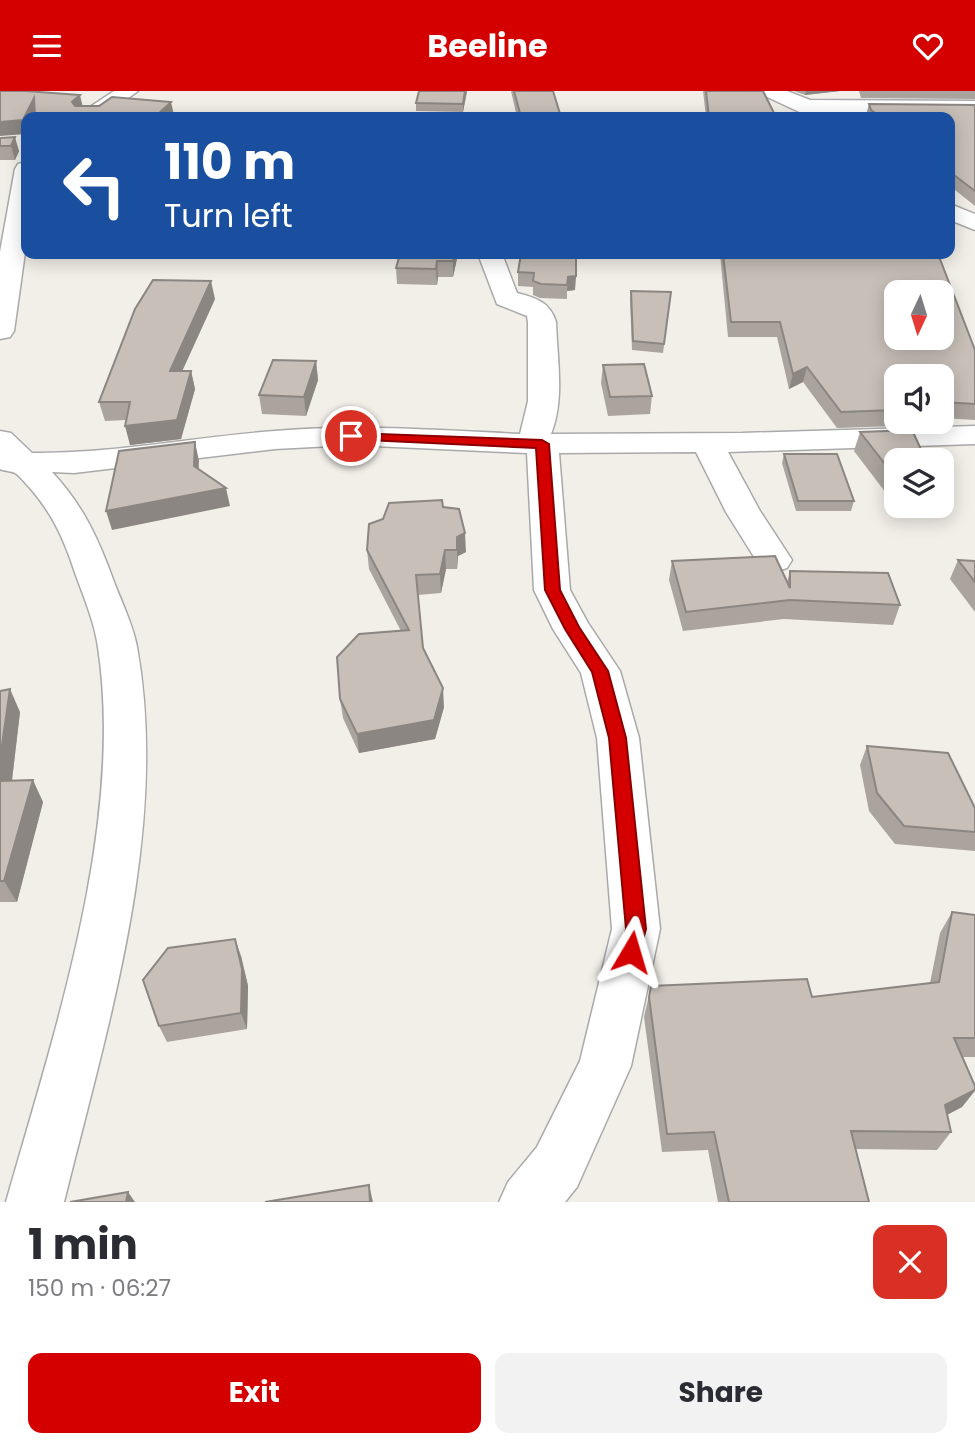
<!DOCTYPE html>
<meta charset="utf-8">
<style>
body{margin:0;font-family:Poppins,sans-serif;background:#f2f2f3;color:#2b2b33;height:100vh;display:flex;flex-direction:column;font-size:26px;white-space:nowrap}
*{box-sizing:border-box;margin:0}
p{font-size:23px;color:#7c7c81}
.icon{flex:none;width:38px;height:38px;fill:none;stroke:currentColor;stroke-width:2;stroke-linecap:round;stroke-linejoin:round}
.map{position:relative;height:1111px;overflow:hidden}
.drawer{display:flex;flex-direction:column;background:#fff;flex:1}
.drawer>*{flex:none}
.hud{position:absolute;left:21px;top:21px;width:934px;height:147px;border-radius:14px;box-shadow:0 4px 18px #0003;background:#1a4fa0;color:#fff;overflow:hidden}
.needle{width:46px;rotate:184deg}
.controls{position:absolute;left:884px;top:189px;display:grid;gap:14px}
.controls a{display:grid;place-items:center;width:70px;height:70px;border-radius:14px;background:#fff;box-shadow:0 4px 18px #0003;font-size:35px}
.pin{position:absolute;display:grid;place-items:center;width:60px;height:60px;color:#fff;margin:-30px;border:4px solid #fff;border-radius:50%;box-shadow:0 2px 7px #0007}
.me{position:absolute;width:77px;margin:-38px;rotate:7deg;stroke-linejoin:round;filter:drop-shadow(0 0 5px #0008)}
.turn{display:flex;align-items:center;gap:24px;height:147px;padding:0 28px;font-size:32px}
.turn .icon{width:91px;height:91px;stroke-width:2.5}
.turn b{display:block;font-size:49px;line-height:60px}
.round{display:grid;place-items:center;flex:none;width:74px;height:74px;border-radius:14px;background:#f2f2f3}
.headline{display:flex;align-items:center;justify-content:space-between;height:119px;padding:0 28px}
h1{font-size:42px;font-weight:700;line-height:52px}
.primary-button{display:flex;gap:14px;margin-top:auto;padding:14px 28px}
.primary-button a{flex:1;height:80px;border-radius:14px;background:#d40000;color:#fff;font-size:28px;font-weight:700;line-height:80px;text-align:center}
.primary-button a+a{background:#f2f2f3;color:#2b2b33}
header{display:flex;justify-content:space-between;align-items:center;height:91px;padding:0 28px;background:#d40000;color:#fff;font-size:32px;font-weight:700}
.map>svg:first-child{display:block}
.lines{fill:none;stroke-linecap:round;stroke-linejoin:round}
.minor-casing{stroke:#a9a9a9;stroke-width:3}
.minor{fill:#fff;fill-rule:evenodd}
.wall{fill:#aba49e}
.shaded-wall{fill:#8b8681}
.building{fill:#c7bfb8;stroke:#8b8681;stroke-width:2;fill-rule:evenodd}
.route{fill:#d40000;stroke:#8a0000;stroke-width:2}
</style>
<header><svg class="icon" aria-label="menu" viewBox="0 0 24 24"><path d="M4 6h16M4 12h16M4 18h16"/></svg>Beeline<svg class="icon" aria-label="heart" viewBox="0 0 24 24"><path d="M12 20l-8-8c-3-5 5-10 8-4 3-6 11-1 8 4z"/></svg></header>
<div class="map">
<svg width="975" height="1111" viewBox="0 0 975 1111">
<rect width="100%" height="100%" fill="#f2efe9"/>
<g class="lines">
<defs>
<g id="minor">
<path d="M114,0H138L102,26H78L81,22Z"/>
<path d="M760,0H787L810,9L975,10V22L830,21L833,26H810L763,4Z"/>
<path d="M26,71V154L14,240L10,246L0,248V161L15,78L18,73Z"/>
<path d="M950,113L975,123V139L950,129Z"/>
<path d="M478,163H502L517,202C536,207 550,211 556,231C557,268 565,308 551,343L742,342L975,335V353L728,361L760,420L792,469L787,477L774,481L761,477L726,421L696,361L559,362L570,499L588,532L620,580L639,647L660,838L631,975L577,1096L565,1111H499L508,1091L537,1056L580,970L612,838L597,647L581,582L553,538L534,499L527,362L351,354L275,358L74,382L52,381C83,414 99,449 114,491C122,512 133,534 137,556C170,738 107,936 64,1111H6C54,942 125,733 98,556C94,527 80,498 71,470C61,442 50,420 30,397C26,393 20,385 15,382C12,380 4,380 0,378V340L11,342L32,362C113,363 194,346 275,340C357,333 439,339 520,343L528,310V231L527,225L497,213Z"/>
</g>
</defs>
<use href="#minor" class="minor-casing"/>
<use href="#minor" class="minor"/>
</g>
<g class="wall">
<path d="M467,0L463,21L416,20V12Z"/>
<path d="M511,0H553L561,26H517Z"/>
<path d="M703,0H763L776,26H706Z"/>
<path d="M794,0H840L805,4Z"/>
<path d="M859,0H975V8L861,7Z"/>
<path d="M869,13L975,14V115L950,95V26H867L866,24Z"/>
<path d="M0,47L19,60L15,69H0Z"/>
<path d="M323,163H458L453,186H438L437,194L397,193L396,177L399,167L324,164Z"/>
<path d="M511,163H576L575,199L567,200V208L540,207L533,204V196L518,195V181L520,168H511Z"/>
<path d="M720,163H938L975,259V329L942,327V285H896L897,331L895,335L837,337L803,291L789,298L777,246H728Z"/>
<path d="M631,200L671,201L663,262L632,259L630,209Z"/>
<path d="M215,208L182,280H191L195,298L181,348L130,354L126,329L105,330L99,311Z"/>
<path d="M316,270L318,289L306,325L262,323L259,304Z"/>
<path d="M603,274L652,305L650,323L608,325L601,292Z"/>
<path d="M860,341L896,369V406H889L854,360Z"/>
<path d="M784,363L854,410L851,420H796L782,372Z"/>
<path d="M443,416L466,461L458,465L457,478H446L441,502L418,504L423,557L444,616L435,648L359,662L343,627L340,608L401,540L369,478L367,459Z"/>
<path d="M958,469L975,470V521L950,488Z"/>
<path d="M672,470L787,491L790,480L900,514L893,534L784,528L683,540L669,489Z"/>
<path d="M0,600L20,621L12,690L43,711L17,811H0Z"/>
<path d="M867,655L975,717V760L895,753L869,720L860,674Z"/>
<path d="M952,821L975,824V966H962L975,995V1000L962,1016L947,1024L951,1041L937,1059L856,1058L869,1111H718L708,1059L662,1061L644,926L651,895L812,906L930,892L940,842Z"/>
<path d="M241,865L248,895L247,938L167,951L159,935Z"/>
</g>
<g class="shaded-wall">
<path d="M465,0H467L463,21V13Z"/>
<path d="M806,0H840L805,4Z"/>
<path d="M80,4L83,17L76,24L72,11Z"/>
<path d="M34,7L35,26H26V43L0,45V31Z"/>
<path d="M171,11L174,24L171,26H155Z"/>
<path d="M15,46L19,60L15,69L11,55Z"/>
<path d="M454,163H458L453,186V170Z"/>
<path d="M437,170L438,186L437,194L436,178Z"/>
<path d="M576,185L575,199L567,200L568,186Z"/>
<path d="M211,190L215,208L174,298L170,280Z"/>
<path d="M316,270L318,289L306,325L304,306Z"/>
<path d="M807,276L803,291L789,298L793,283Z"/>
<path d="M191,280L195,298L181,348L130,354L125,335Z"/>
<path d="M195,351L199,370L198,394L194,375Z"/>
<path d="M226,397L230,415L112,439L106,420Z"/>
<path d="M465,442L466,461L458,465L457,478V446Z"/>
<path d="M445,459L446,478L441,502L440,483Z"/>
<path d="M443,597L444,616L435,648L359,662L357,643Z"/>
<path d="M10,598L20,621L9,713L0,696V668Z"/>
<path d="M33,689L43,711L17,811L4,790Z"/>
<path d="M235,848L241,865L248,895L247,938L241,922Z"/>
<path d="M975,999L962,1016L931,1032L945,1014Z"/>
<path d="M369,1094L373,1111H370Z"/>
<path d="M128,1101L135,1111H126Z"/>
</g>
<g class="building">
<path d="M0,0H26L80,4L72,11L75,15H99L112,6L171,11L155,26H35L34,7L23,29L0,31Z"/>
<path d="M419,0H465L463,13L416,12Z"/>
<path d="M514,0H553L561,26H521Z"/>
<path d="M706,0H763L776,26H709Z"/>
<path d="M869,13L975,14V100L950,81V26H881L871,19Z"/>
<path d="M15,46L11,55H0V47Z"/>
<path d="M400,163H454L453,170H437L436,178L396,177Z"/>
<path d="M521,163H576V185L568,186L567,194L541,193L533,190L534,182L518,181Z"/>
<path d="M723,163H938L975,259V313L942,311V285H896V308H895L896,319L841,321L807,276L793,283L780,231H731ZM896,201H942V247H896Z"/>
<path d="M153,189L211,190L170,280H191L177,329L125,335L130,311H99L135,218Z"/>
<path d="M631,200L671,201L664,253L633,250Z"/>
<path d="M273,269L316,270L304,306L259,304Z"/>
<path d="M644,273L652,305L610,306L603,274Z"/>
<path d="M912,339L926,369H896V387L860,341Z"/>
<path d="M195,351L194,375L226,397L106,420L119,360Z"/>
<path d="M784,363H837L854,410H798Z"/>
<path d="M442,409L443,416L459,418L465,442L457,446V459H445L440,483L416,484L423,557L443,597L434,629L357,643L340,608L337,566L359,543L409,539L367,459L369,433L383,428L389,412Z"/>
<path d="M775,465L790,497V480L888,482L900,514L790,509L686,521L672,470Z"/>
<path d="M958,469L975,470V491Z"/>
<path d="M10,598L0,668V600Z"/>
<path d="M867,655L948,662L975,717V741L904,735L877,702Z"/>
<path d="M33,689L4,790H0V690Z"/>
<path d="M952,821L975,824V947H954L975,995V999L945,1014L951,1041L851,1040L869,1111H729L714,1041L667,1043L649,906L651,895L807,888L812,906L939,891Z"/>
<path d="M235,848L242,878L241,922L159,935L143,889L168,857Z"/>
<path d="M369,1094L370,1111H265Z"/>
<path d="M128,1101L126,1111H70Z"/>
</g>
<path class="route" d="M351,342L542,349L549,353L560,499L579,536L608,580L626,647L646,838L638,867L631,870L624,867L621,861L626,838L609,647L592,581L565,538L545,499L536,357L346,348V343Z"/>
</svg>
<div class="controls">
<a><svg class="needle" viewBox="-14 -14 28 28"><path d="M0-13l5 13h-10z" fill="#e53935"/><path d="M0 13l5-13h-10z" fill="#7c7c81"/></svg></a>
<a><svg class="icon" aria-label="sound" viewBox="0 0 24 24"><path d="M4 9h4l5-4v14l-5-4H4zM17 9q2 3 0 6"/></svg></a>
<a><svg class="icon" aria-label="layers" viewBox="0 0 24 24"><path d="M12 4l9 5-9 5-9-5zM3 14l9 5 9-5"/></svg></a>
</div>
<div class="pin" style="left:351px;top:345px;background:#d93025"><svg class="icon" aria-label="arrive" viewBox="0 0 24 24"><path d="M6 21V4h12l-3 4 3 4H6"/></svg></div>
<svg class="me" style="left:631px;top:861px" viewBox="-20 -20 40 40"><path d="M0-17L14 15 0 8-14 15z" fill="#d40000" stroke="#fff" stroke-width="4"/></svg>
<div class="hud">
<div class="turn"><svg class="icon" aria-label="left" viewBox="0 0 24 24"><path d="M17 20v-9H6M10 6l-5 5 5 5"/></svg><div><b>110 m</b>Turn left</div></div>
</div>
</div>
<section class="drawer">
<div class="headline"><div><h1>1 min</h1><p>150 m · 06:27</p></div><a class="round" style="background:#d93025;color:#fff"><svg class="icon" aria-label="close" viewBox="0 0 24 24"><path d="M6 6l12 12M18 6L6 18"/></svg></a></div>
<div class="primary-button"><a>Exit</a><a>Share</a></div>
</section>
